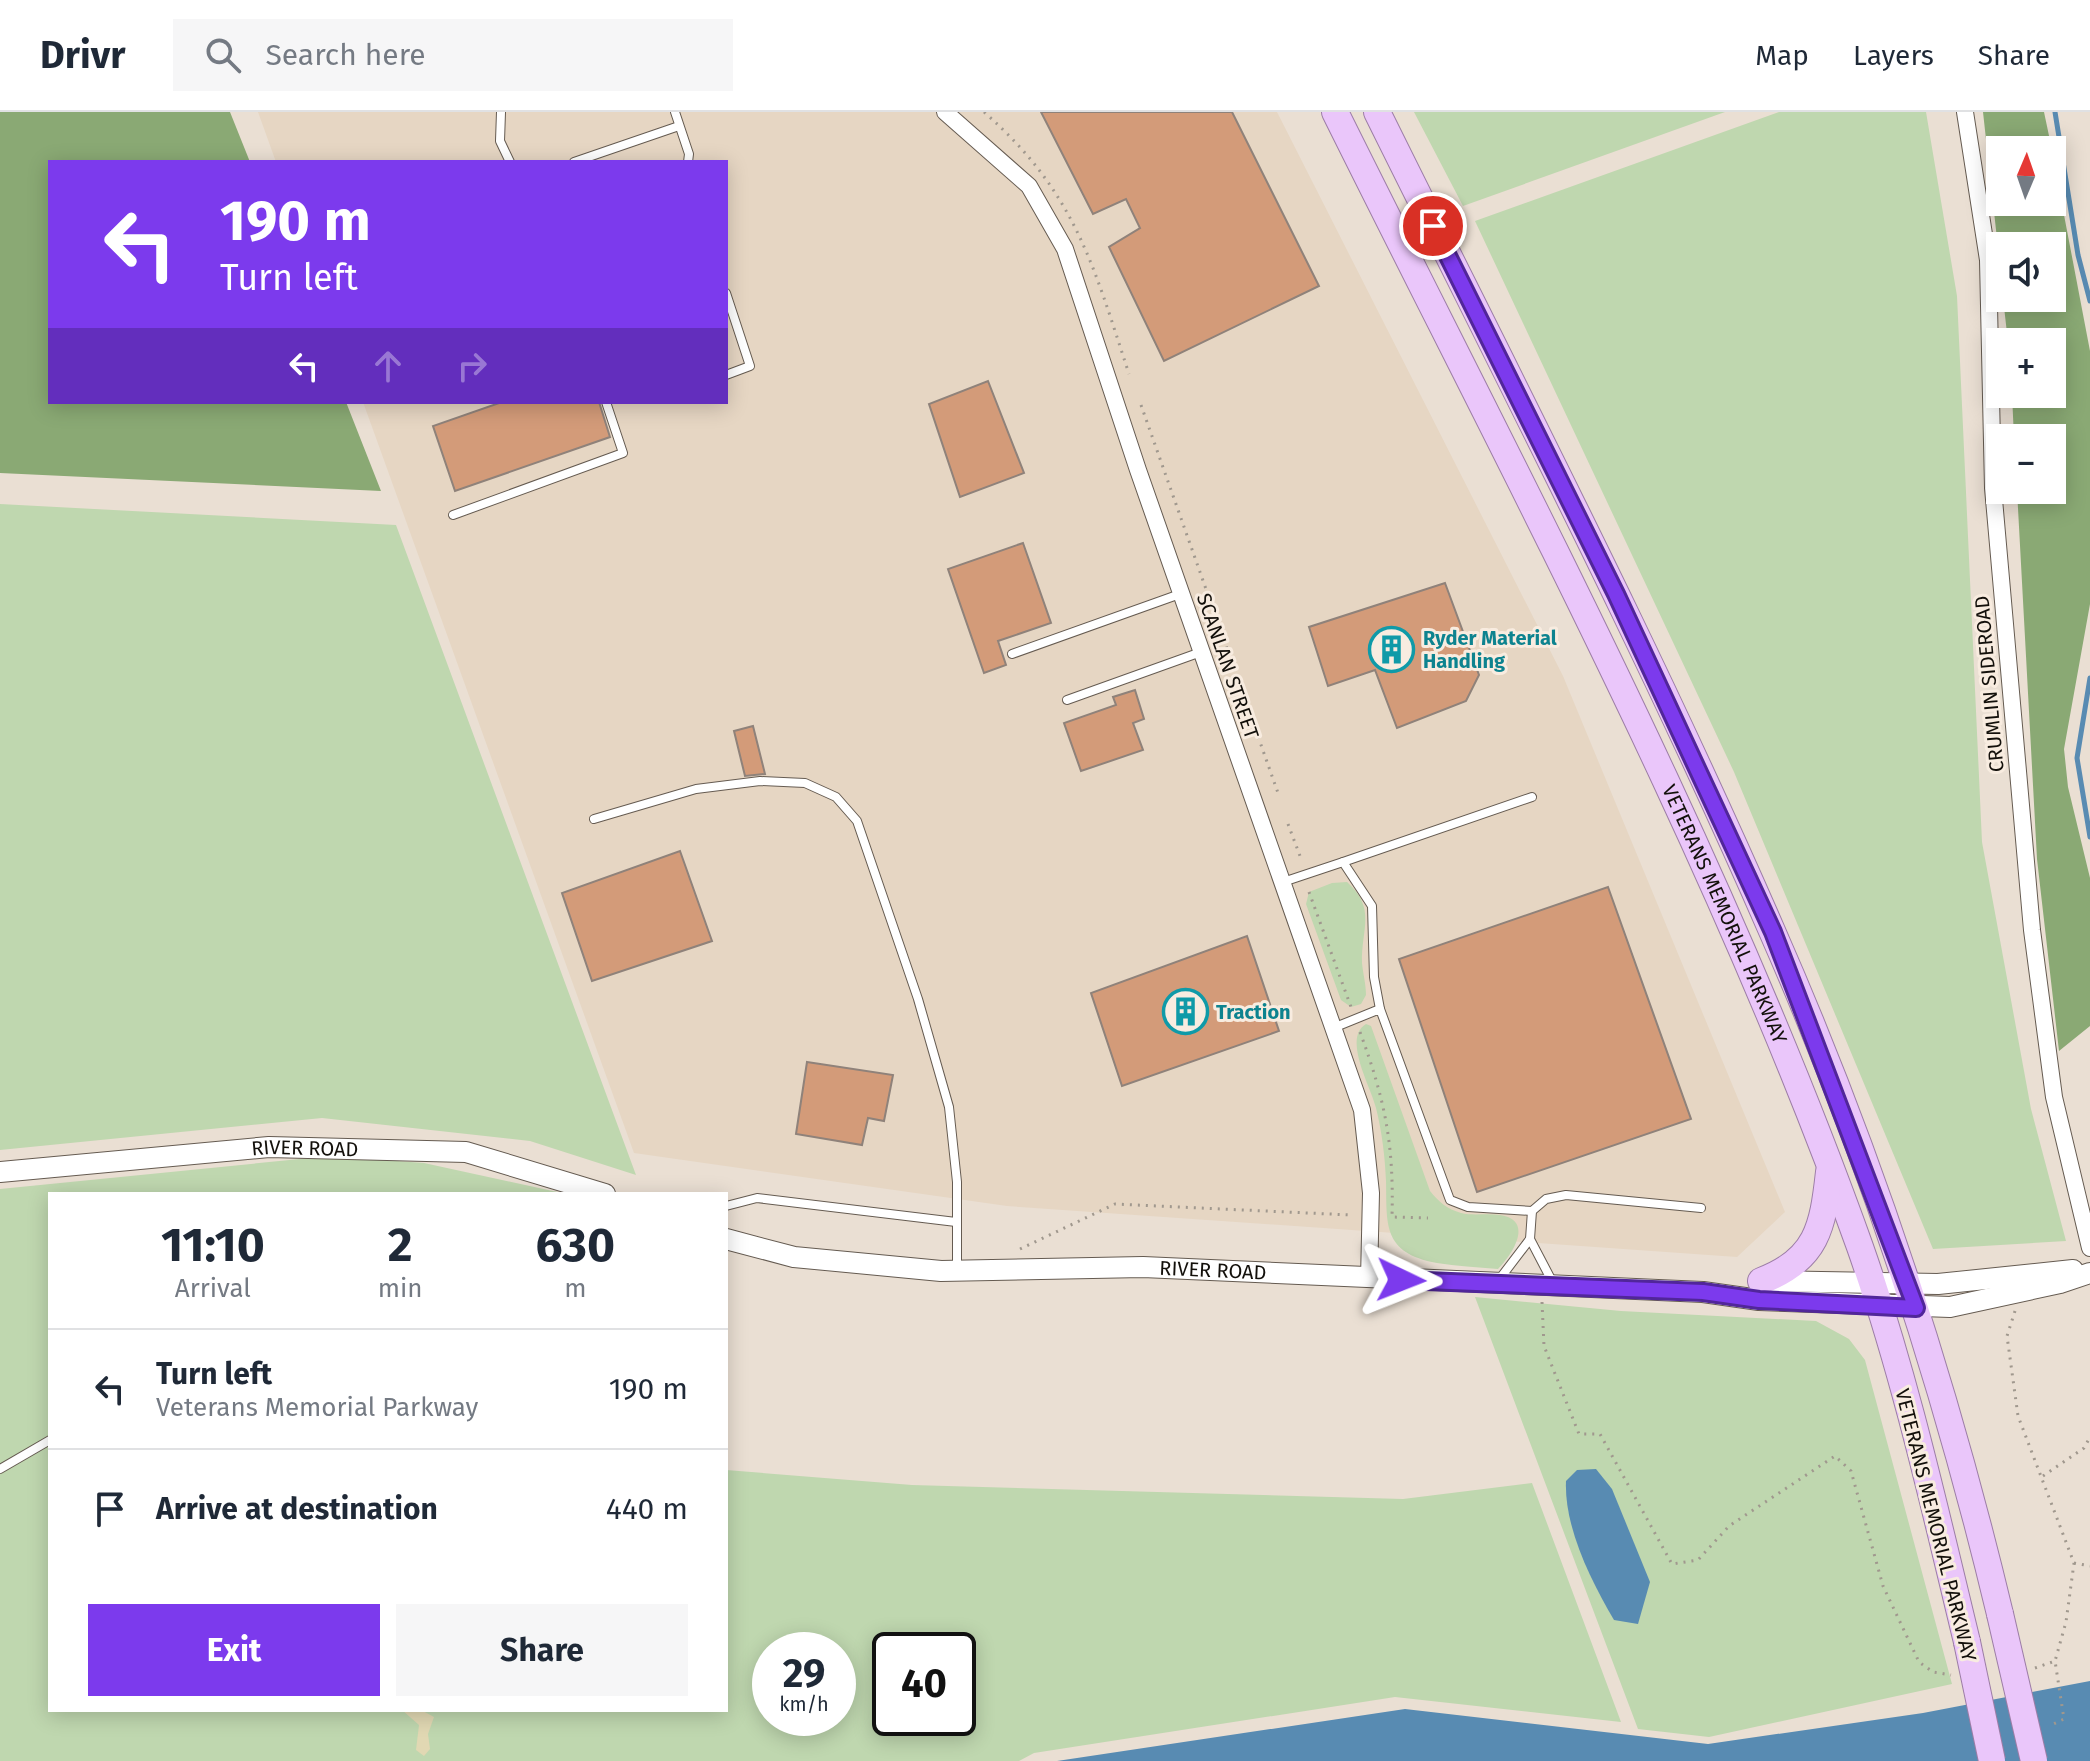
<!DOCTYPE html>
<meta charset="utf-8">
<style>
body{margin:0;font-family:"Fira Sans",sans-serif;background:#f6f6f7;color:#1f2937;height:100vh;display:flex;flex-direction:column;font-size:30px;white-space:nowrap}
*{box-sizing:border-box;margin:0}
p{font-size:26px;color:#747a83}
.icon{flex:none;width:44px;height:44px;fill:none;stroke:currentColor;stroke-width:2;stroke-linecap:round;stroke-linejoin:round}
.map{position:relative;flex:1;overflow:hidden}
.sheet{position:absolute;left:48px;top:1080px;width:680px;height:520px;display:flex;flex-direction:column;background:#fff;border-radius:0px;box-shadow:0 4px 20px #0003}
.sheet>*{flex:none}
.hud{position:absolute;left:48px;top:48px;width:680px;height:244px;border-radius:0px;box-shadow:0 4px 20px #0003;background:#7c3aed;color:#fff;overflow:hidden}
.needle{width:52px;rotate:2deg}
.fabs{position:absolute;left:1986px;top:24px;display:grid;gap:16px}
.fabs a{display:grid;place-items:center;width:80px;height:80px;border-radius:0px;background:#fff;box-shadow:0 4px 20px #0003;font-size:40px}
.speed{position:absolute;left:752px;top:1520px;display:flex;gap:16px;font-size:40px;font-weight:700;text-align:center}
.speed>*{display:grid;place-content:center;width:104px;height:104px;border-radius:50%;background:#fff;box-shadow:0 4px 20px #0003;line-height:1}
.speed small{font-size:20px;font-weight:400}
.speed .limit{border:4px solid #111;border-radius:12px;background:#fff;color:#111}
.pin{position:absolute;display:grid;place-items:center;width:68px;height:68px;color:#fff;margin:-34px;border:4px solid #fff;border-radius:50%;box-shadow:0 2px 8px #0007}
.me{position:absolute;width:88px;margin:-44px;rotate:92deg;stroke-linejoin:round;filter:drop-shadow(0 0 6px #0008)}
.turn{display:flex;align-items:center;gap:28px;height:168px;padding:0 40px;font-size:36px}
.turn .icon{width:104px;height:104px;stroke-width:2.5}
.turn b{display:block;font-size:56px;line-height:68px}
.lanes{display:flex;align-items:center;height:76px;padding:0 40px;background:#0003;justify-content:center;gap:40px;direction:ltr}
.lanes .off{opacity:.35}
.eta{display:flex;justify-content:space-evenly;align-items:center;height:136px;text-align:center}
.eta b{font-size:48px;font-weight:700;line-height:56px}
.primary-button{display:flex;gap:16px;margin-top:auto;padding:16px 40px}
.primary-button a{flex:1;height:92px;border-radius:0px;background:#7c3aed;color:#fff;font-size:32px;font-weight:700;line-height:92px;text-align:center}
.primary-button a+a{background:#f6f6f7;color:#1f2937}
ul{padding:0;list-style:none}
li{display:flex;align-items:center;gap:24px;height:120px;padding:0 40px;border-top:2px solid #e0e1e3}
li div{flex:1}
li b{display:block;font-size:30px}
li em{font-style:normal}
header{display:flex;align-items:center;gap:48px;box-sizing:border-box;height:112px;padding:0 40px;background:#fff;border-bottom:2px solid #e0e1e3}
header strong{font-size:38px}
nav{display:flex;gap:44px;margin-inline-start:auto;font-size:28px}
.search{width:560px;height:72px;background:#f6f6f7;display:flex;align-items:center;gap:20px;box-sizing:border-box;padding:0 28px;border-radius:0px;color:#747a83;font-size:30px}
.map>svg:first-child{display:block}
.built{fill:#e6d6c3}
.green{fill:#bfd7af;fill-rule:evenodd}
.forest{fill:#8aa974}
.sand{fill:#e1d8b3}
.water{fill:#588bb2}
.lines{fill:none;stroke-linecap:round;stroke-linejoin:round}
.stream{stroke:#588bb2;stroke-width:5}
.building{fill:#d39b79;stroke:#8f827a;stroke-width:2}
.service-casing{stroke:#655b51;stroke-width:10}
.minor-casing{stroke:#655b51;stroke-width:18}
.tertiary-casing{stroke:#655b51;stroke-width:22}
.trunk-casing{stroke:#9c7da6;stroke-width:28}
.path{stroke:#a0988e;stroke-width:3;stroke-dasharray:2 6;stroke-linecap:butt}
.service{stroke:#fff;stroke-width:8}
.minor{stroke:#fff;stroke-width:16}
.tertiary{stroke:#fff;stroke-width:20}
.trunk{stroke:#eac6fa;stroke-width:26}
.trunk-bridge-casing{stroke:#9c7da6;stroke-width:28;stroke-linecap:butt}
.trunk-bridge{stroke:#eac6fa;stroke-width:26}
.route-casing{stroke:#51269a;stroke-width:20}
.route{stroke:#7c3aed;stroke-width:14}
.labels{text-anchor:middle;stroke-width:6;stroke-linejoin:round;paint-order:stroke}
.culture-label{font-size:20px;font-weight:bold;fill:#0d838f;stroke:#f8ece0;text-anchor:start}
.street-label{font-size:20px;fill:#13100b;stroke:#f8ece0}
</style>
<header>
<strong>Drivr</strong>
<div class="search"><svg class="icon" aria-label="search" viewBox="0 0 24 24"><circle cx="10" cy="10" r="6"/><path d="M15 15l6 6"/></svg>Search here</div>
<nav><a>Map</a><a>Layers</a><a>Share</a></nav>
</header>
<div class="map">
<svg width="2090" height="1649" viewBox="0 0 2090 1649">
<rect width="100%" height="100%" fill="#eadfd3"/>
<path class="built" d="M258,0H1277L1563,564L1785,1100L1737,1145L1007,1094L634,1041L363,290H726V50H276Z"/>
<g class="green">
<path d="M1414,0H1725L1463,94Z"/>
<path d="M1779,0H1926L1957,184L1982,730L2031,997L2066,1129L1933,1137L1734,660L1475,109Z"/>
<path d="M0,392L396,413L636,1063L530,1029L322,1006L0,1038Z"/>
<path d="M1347,770C1377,797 1361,817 1362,851C1363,862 1366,872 1366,883L1361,892L1351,895L1341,888L1306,792L1309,780L1332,771Z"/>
<path d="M1366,912L1371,914L1430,1079C1439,1090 1447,1097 1461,1101C1473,1104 1487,1101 1500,1103C1535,1108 1512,1143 1498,1157C1477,1155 1456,1154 1437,1151C1382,1141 1387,1112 1386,1069C1385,1045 1382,1020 1376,996C1371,975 1342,926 1366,912Z"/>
<path d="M330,1044L424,1051L562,1081L50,1082V1598H726V1358L912,1373L1403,1387L1532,1371L1621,1610L1395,1585L1034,1641L1019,1649H0V1077ZM770,1538H838V1606H770ZM890,1538H958V1606H890Z"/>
<path d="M1475,1185L1621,1199L1816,1209L1849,1227L1865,1248L1952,1572L1709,1625L1638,1617Z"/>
</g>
<g class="forest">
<path d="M0,0H230L250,50H50V290H346L381,379L0,361Z"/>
<path d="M1983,0H2044L2052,38H2000V90H2052V40L2090,239V492L2064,637L2068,675L2090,766V914L2059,939L2037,747L2017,378H2052V326H2014L2012,282H2052V230H2008L2003,186H2052V134H2000V154Z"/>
</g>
<path class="sand" d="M402,1598H421L434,1605L428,1622L430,1637L424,1644L416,1638L419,1613Z"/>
<g class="water">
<path d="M1596,1357L1612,1377L1650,1470L1638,1512L1614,1508C1591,1469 1564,1415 1566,1369L1577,1358Z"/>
<path d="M2090,1569V1649H1057L1405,1597L1708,1632L1923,1601Z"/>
</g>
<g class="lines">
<g class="stream">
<path d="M2055,0L2078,143L2090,189"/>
<path d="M2090,566L2077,646L2090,725"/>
</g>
</g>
<g class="building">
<path d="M1041,0H1232L1319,174L1164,249L1109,135L1140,116L1126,87L1093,102Z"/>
<path d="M988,269L1024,361L960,385L929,292Z"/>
<path d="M502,290H599L610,325L455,379L433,314Z"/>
<path d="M1023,431L1051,511L998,529L1006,553L984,561L948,457Z"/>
<path d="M1445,471L1479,563L1466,589L1397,616L1375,558L1328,574L1309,515Z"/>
<path d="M1135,578L1144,607L1133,611L1143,638L1081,659L1064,611L1116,593L1113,585Z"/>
<path d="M753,614L765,662L745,664L734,619Z"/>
<path d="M680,739L712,829L592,869L562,781Z"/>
<path d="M1608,775L1691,1007L1477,1080L1399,847Z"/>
<path d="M1247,824L1279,919L1122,974L1091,881Z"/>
<path d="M807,950L893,963L884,1009L868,1006L862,1033L796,1022Z"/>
</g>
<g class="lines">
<defs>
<g id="service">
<path d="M501,0L500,29L510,50"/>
<path d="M675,0L689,42L688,50"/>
<path d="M574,50L679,14"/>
<path d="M726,181L750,254L726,263"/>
<path d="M453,403L623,341L606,290"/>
<path d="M1012,542L1180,482"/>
<path d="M1067,588L1201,540"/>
<path d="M594,707L696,677L760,669L805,671L836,685L857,709L918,887L949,995L957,1070V1157"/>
<path d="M1343,750L1532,685"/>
<path d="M1283,770L1343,750L1372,794L1374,865L1380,897"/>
<path d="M1333,916L1380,897L1450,1088L1468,1095L1532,1099"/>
<path d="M726,1094L757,1086L956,1110"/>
<path d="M1530,1127L1532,1099L1546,1087L1566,1083L1701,1096"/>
<path d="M1498,1169L1530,1127L1553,1171"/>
<path d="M0,1357L50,1328"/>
</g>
<g id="minor">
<path d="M945,0L1029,74L1065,137L1138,358L1362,998L1371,1081L1369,1167"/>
<path d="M1965,0L1988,148L1993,376L2032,818L2054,985L2090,1136"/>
</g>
<g id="tertiary">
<path id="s1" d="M0,1060L269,1035L466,1040L605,1082"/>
<path id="s2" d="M726,1127L794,1145L941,1159L1143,1155L1703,1180L1759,1188L1950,1195L2060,1171L2090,1161"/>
<path d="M1766,1169L1938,1172L2073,1158"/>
</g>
<g id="trunk">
<path id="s3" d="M1335,0C1520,373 1720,743 1860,1135C1905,1263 1935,1398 1967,1530"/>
<path d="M1377,0C1511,271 1651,541 1772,819C1869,1039 1944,1268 2000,1502"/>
<path d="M1761,1169C1817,1148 1823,1115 1829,1060"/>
</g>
</defs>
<use href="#service" class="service-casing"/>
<use href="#minor" class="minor-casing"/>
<use href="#tertiary" class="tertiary-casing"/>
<use href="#trunk" class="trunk-casing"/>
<g class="path">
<path d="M984,0C1075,80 1093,152 1129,262"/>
<path d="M1141,293L1278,681"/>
<path d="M1288,712L1300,744"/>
<path d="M1309,780L1351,895"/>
<path d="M1360,920C1385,988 1394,1032 1392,1105L1428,1106"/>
<path d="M1020,1137L1115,1092L1351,1103"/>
<path d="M1542,1190L1544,1234L1579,1322H1600L1672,1452L1698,1448L1729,1414L1835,1344L1851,1359L1883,1474L1919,1550L1933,1560L1951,1563"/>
<path d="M2015,1199L2007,1224L2018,1304L2074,1451L2066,1510L2055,1549L2064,1607L2049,1614"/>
<path d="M2043,1364L2084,1336L2090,1325"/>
<path d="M2074,1451L2090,1454"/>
<path d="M2035,1556L2055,1549"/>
</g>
<use href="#service" class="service"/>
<use href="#minor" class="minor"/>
<use href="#tertiary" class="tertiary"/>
<use href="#trunk" class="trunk"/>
<defs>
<g id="trunk-bridge">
<path d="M2000,1502L2034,1649"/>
<path d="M1967,1530L1992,1649"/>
</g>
</defs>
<use href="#trunk-bridge" class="trunk-bridge-casing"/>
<use href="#trunk-bridge" class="trunk-bridge"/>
</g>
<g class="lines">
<defs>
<path id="route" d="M1401,1168L1703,1180L1759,1188L1916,1196L1773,820L1616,482L1433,114"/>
</defs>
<use href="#route" class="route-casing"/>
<use href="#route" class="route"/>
</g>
<defs>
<symbol id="building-ring" viewBox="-11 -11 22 22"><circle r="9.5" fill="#f8ece0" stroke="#0f9aa8" stroke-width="1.5"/><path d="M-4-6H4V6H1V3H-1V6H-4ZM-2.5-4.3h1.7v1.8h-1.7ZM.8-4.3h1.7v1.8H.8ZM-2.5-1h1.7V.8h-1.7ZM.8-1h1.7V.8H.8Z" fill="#0f9aa8"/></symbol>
</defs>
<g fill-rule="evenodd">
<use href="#building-ring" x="1366" y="512" width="51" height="51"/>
<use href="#building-ring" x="1160" y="874" width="51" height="51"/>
</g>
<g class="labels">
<g class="culture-label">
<text x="1423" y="533">Ryder Material<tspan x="1423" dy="23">Handling</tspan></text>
<text x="1216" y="907">Traction</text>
</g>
<g class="street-label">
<text transform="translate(1228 554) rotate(71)" y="7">SCANLAN STREET</text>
<text transform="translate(1989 572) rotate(-95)" y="7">CRUMLIN SIDEROAD</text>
<text dy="7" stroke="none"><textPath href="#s3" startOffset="892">VETERANS MEMORIAL PARKWAY</textPath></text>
<text dy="7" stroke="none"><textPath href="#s1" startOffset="306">RIVER ROAD</textPath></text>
<text dy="7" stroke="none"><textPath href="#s2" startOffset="490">RIVER ROAD</textPath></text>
<text transform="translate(1936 1413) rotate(76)" y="7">VETERANS MEMORIAL PARKWAY</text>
</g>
</g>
</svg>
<div class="fabs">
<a><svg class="needle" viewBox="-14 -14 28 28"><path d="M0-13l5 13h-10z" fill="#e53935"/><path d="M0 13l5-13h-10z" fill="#747a83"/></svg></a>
<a><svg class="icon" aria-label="sound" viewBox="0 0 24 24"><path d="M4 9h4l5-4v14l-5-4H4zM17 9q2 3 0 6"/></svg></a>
<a>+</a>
<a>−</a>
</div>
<div class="speed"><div>29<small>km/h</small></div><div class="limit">40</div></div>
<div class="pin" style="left:1433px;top:114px;background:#d93025"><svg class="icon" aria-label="arrive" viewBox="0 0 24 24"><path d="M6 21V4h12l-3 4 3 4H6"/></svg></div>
<svg class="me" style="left:1401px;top:1168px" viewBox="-20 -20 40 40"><path d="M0-17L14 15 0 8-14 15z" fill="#7c3aed" stroke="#fff" stroke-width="4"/></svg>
<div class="hud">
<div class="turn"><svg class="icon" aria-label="left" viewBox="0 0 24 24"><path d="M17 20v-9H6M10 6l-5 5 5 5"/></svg><div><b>190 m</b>Turn left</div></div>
<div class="lanes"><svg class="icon" aria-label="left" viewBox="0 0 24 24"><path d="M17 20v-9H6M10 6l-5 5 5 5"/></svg><svg class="icon off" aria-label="ahead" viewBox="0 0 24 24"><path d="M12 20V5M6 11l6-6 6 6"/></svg><svg class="icon off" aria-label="right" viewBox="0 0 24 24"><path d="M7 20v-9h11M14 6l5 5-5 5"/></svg></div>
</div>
<section class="sheet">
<div class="eta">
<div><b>11:10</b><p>Arrival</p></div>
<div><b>2</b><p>min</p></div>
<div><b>630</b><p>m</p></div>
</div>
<ul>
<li><svg class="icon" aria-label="left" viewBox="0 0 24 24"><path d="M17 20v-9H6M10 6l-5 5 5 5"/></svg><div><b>Turn left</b><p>Veterans Memorial Parkway</p></div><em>190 m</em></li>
<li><svg class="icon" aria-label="arrive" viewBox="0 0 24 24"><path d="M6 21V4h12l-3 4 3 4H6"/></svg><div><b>Arrive at destination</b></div><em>440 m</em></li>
</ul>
<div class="primary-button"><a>Exit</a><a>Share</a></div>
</section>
</div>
